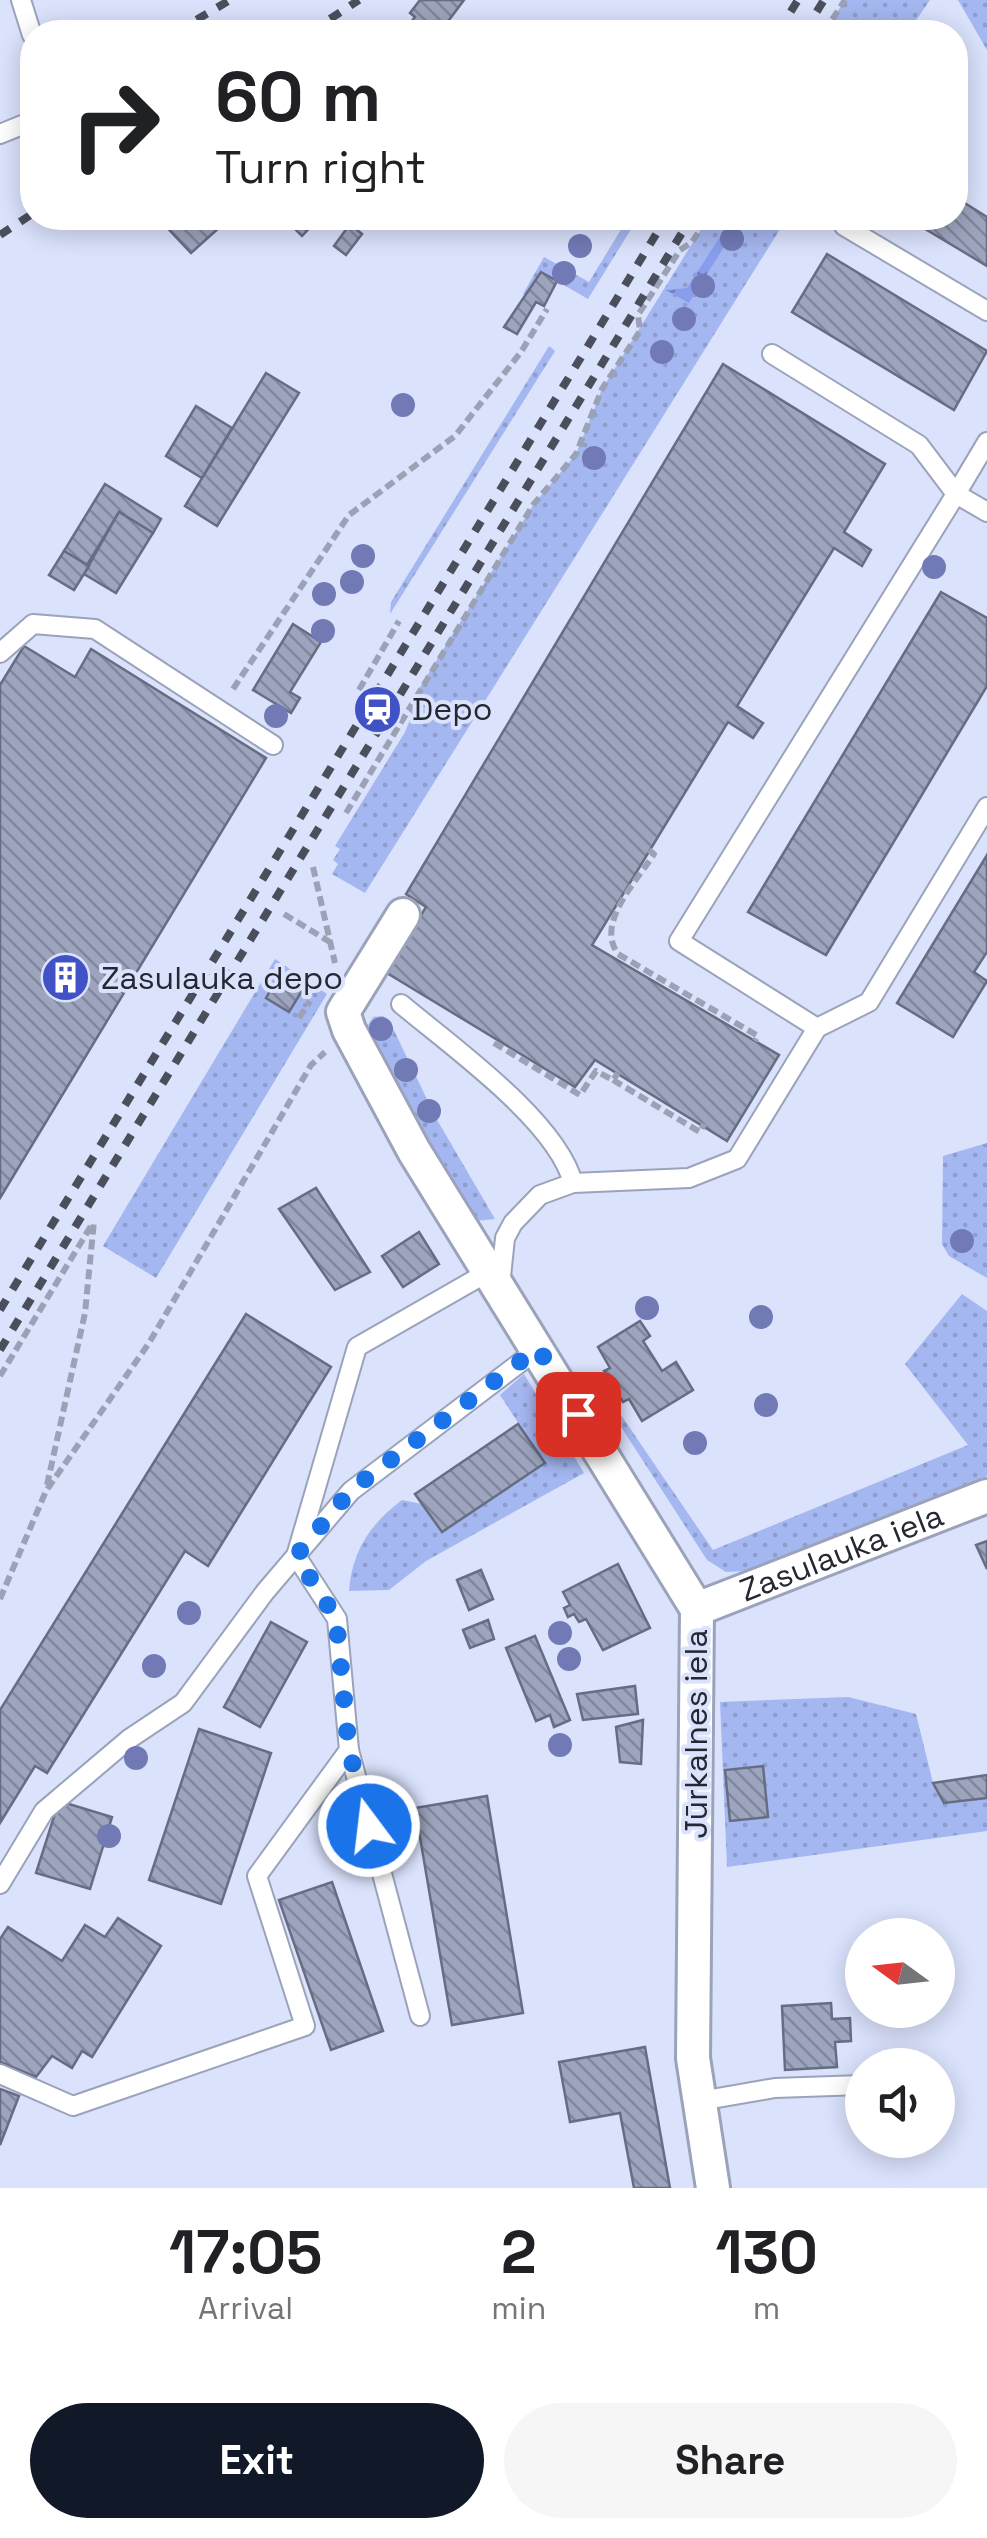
<!DOCTYPE html>
<meta charset="utf-8">
<style>
body{margin:0;font-family:"Space Grotesk",sans-serif;background:#f6f6f6;color:#202124;height:100vh;display:flex;flex-direction:column;font-size:38px;white-space:nowrap}
*{box-sizing:border-box;margin:0}
p{font-size:32px;color:#757577}
.icon{flex:none;width:55px;height:55px;fill:none;stroke:currentColor;stroke-width:2;stroke-linecap:round;stroke-linejoin:round}
.map{position:relative;height:2188px;overflow:hidden}
.details{display:flex;flex-direction:column;background:#fff;flex:1}
.details>*{flex:none}
.guide{position:absolute;left:20px;top:20px;width:948px;height:210px;border-radius:40px;box-shadow:0 5px 25px #0003;background:#fff;color:#202124;overflow:hidden}
.needle{width:65px;rotate:285deg}
.controls{position:absolute;left:845px;top:1918px;display:grid;gap:20px}
.controls a{display:grid;place-items:center;width:110px;height:110px;border-radius:50%;background:#fff;box-shadow:0 5px 25px #0003;font-size:50px}
.pin{position:absolute;display:grid;place-items:center;width:85px;height:85px;color:#fff;margin:-42px;border-radius:20px;box-shadow:0 5px 15px #0006}
.me{position:absolute;width:110px;margin:-55px;rotate:345deg;stroke-linejoin:round;filter:drop-shadow(0 0 8px #0008)}
.turn{display:flex;align-items:center;gap:35px;height:210px;padding:0 30px;font-size:45px}
.turn .icon{width:130px;height:130px;stroke-width:2.5}
.turn b{display:block;font-size:70px;line-height:85px}
.eta{display:flex;justify-content:space-evenly;align-items:center;height:170px;text-align:center}
.eta b{font-size:60px;font-weight:800;line-height:70px}
.cta{display:flex;gap:20px;margin-top:auto;padding:20px 30px}
.cta a{flex:1;height:115px;border-radius:60px;background:#111827;color:#fff;font-size:40px;font-weight:800;line-height:115px;text-align:center}
.cta a+a{background:#f6f6f6;color:#202124}
.map>svg:first-child{display:block}
.grass{fill:url(#grass-dots)}
.water{fill:url(#water-ripples)}
.building{fill:url(#building-back-hatch);stroke:#666d83;stroke-width:2.5}
.lines{fill:none;stroke-linecap:round;stroke-linejoin:round}
.service-casing{stroke:#9ba3bb;stroke-width:22}
.minor-casing{stroke:#9ba3bb;stroke-width:38}
.path{stroke:#9ca2b6;stroke-width:6;stroke-dasharray:10 5;stroke-linecap:butt}
.service{stroke:#fff;stroke-width:18}
.minor{stroke:#fff;stroke-width:32}
.rail{stroke:#4b4f5c;stroke-width:8;stroke-dasharray:12 12;stroke-linecap:butt}
.tree{fill:#727ab6}
.route{stroke:#1a73e8;stroke-width:18;stroke-dasharray:0 32.4}
.labels{text-anchor:middle;stroke-width:8;stroke-linejoin:round;paint-order:stroke}
.poi-label{font-size:32px;fill:#252832;stroke:#dae2fc;text-anchor:start}
.street-label{font-size:32px;fill:#252832;stroke:#dae2fc}
</style>
<div class="map">
<svg width="987" height="2188" viewBox="0 0 987 2188">
<defs>
<pattern id="grass-dots" width="8" height="8" patternUnits="userSpaceOnUse" patternTransform="scale(2.5)"><rect width="8" height="8" fill="#a5b7f0"/><path d="M2 2h.1M6 6h.1" fill="none" stroke="#8e9dce" stroke-width="1.8" stroke-linecap="round"/></pattern>
<pattern id="water-ripples" width="26" height="14" patternUnits="userSpaceOnUse" patternTransform="scale(2.5)"><rect width="26" height="14" fill="#889eec"/><path d="M2 4q2-2 4 0t4 0M15 11q2-2 4 0t4 0" fill="none" stroke="#6f81c0"/></pattern>
<pattern id="building-back-hatch" width="6" height="6" patternUnits="userSpaceOnUse" patternTransform="scale(2.5)"><rect width="6" height="6" fill="#9da5be"/><path d="M-1 5l2 2M0 0l6 6M5-1l2 2" fill="none" stroke="#80869b"/></pattern>
</defs>
<rect width="100%" height="100%" fill="#dae2fc"/>
<g class="grass">
<path d="M845,0H930L908,32H824Z"/>
<path d="M958,0H987V50Z"/>
<path d="M628,218H638L588,299L541,272L527,296L523,294L544,257L589,282Z"/>
<path d="M708,218H787L365,893L332,874L338,864L333,860L340,849L335,846L405,732L412,715L407,708L533,505L576,454L602,389Z"/>
<path d="M549,346L555,351L390,614L391,602Z"/>
<path d="M275,959L327,994L156,1278L103,1246Z"/>
<path d="M383,1016L389,1020L436,1118L495,1219L476,1221L409,1109L368,1025L373,1017Z"/>
<path d="M987,1143V1278L949,1256L942,1244L943,1156Z"/>
<path d="M962,1294L987,1311V1476L747,1571L726,1572L707,1560L603,1399L608,1396L713,1550L968,1445L905,1364Z"/>
<path d="M524,1374L584,1473L426,1561L389,1590L349,1591C352,1551 370,1524 402,1500L422,1504L443,1532L545,1464L500,1395Z"/>
<path d="M848,1697L916,1714L933,1783L943,1803L987,1798V1831L727,1867L720,1702Z"/>
</g>
<path class="water" d="M732,218H742L689,303L666,290L687,288Z"/>
<g class="building">
<path d="M420,0H464L440,32H403L415,17L410,13Z"/>
<path d="M955,197L987,217V266L907,218H955Z"/>
<path d="M158,218H230L191,253Z"/>
<path d="M284,218H319L302,236Z"/>
<path d="M350,224L362,234L346,255L334,246Z"/>
<path d="M827,254L987,351L954,410L792,312Z"/>
<path d="M541,272L557,281L544,306L536,302L517,334L504,327Z"/>
<path d="M723,364L885,464L844,532L871,550L862,566L834,548L737,706L763,723L753,738L728,722L592,945L779,1055L727,1141L595,1060L575,1087L387,973L426,907L406,894Z"/>
<path d="M266,373L299,393L217,526L185,506Z"/>
<path d="M196,406L232,428L202,478L166,456Z"/>
<path d="M105,484L161,519L153,533L119,512L87,565L64,551Z"/>
<path d="M119,512L153,533L116,593L84,574Z"/>
<path d="M64,551L89,566L74,590L49,575Z"/>
<path d="M941,592L987,618V686L826,955L748,912Z"/>
<path d="M293,624L321,642L290,692L300,698L291,713L253,690Z"/>
<path d="M24,646L75,677L91,649L266,758L0,1198V685Z"/>
<path d="M987,855V952L974,972L987,981L953,1037L897,1003Z"/>
<path d="M281,972L305,986L289,1012L266,998Z"/>
<path d="M316,1188L370,1272L335,1290L279,1209Z"/>
<path d="M419,1232L439,1264L403,1287L382,1256Z"/>
<path d="M246,1314L331,1367L208,1566L185,1551L47,1773L35,1766L0,1823V1710Z"/>
<path d="M640,1321L650,1336L643,1341L662,1371L676,1362L693,1390L642,1421L629,1399L623,1402L604,1371L610,1368L598,1347Z"/>
<path d="M518,1424L545,1463L442,1532L415,1494Z"/>
<path d="M987,1541V1569L976,1545Z"/>
<path d="M618,1564L650,1628L603,1650L586,1619L579,1622L574,1614L568,1617L564,1608L570,1605L563,1592Z"/>
<path d="M481,1570L493,1599L469,1610L457,1580Z"/>
<path d="M488,1620L494,1639L470,1648L463,1630Z"/>
<path d="M271,1622L307,1642L260,1727L224,1707Z"/>
<path d="M535,1636L570,1720L554,1727L550,1715L536,1721L506,1648Z"/>
<path d="M635,1686L638,1714L583,1720L577,1694Z"/>
<path d="M643,1720L641,1764L620,1762L616,1727Z"/>
<path d="M199,1729L271,1753L221,1904L149,1880Z"/>
<path d="M763,1766L768,1817L730,1821L725,1770Z"/>
<path d="M987,1775V1798L944,1803L933,1783Z"/>
<path d="M487,1796L523,2013L452,2025L415,1808Z"/>
<path d="M59,1801L112,1817L90,1889L36,1873Z"/>
<path d="M332,1882L383,2031L331,2050L279,1900Z"/>
<path d="M118,1918L161,1946L92,2057L82,2051L72,2068L52,2056L36,2077L0,2062V1939L8,1927L62,1961L85,1925L105,1937Z"/>
<path d="M831,2003L832,2019L850,2018L851,2041L835,2042L837,2067L785,2070L782,2006Z"/>
<path d="M645,2047L670,2188H634L620,2113L570,2122L559,2062Z"/>
<path d="M0,2089L19,2096L0,2145Z"/>
</g>
<g class="lines">
<defs>
<g id="service">
<path d="M21,0L32,35"/>
<path d="M0,134L32,121"/>
<path d="M844,226L987,311"/>
<path d="M772,354L919,445L956,494L987,442"/>
<path d="M0,653L33,624L95,629L273,745"/>
<path d="M401,1004C451,1046 557,1121 573,1183"/>
<path d="M817,1028L679,941L956,494L987,512"/>
<path d="M500,1286L505,1238L513,1223L540,1195L573,1183L689,1178L737,1159L817,1028L869,1002L987,807"/>
<path d="M349,1750L420,2016"/>
<path d="M0,1884L44,1811L129,1739L183,1703L265,1592L351,1491L538,1349"/>
<path d="M0,2074L73,2106L305,2026L257,1876L349,1750L337,1619L296,1556L357,1347L490,1271"/>
<path d="M700,2101L775,2088L862,2085"/>
</g>
<g id="minor">
<path d="M403,915L343,1012L349,1030L414,1151L697,1609L693,2058L713,2188"/>
<path id="s1" d="M697,1609L987,1496"/>
</g>
</defs>
<use href="#service" class="service-casing"/>
<use href="#minor" class="minor-casing"/>
<g class="path">
<path d="M824,32L845,0"/>
<path d="M233,689L349,515L455,436L521,352L547,309"/>
<path d="M359,690L399,621"/>
<path d="M346,813L533,505L576,454L602,389L640,331L638,315L680,250L692,242L708,218"/>
<path d="M649,850L654,854C637,881 595,923 618,954L758,1036L755,1041"/>
<path d="M313,867L335,963"/>
<path d="M284,914L330,942"/>
<path d="M299,1018L310,1001"/>
<path d="M494,1043L580,1095L596,1071L613,1080L618,1073"/>
<path d="M613,1080L700,1132L704,1124"/>
<path d="M0,1376L91,1226"/>
<path d="M47,1485L85,1313L94,1221"/>
<path d="M0,1599L46,1491L149,1343L311,1065L325,1052"/>
</g>
<use href="#service" class="service"/>
<use href="#minor" class="minor"/>
<g class="rail">
<path d="M176,32L230,0"/>
<path d="M310,32L359,0"/>
<path d="M778,32L798,0"/>
<path d="M804,32L824,0"/>
<path d="M0,235L32,214"/>
<path d="M0,1310L666,218"/>
<path d="M0,1350L691,218"/>
</g>
</g>
<g class="tree">
<circle cx="732" cy="239" r="12"/>
<circle cx="580" cy="246" r="12"/>
<circle cx="564" cy="273" r="12"/>
<circle cx="703" cy="286" r="12"/>
<circle cx="684" cy="319" r="12"/>
<circle cx="662" cy="352" r="12"/>
<circle cx="403" cy="405" r="12"/>
<circle cx="594" cy="458" r="12"/>
<circle cx="363" cy="556" r="12"/>
<circle cx="934" cy="567" r="12"/>
<circle cx="352" cy="582" r="12"/>
<circle cx="324" cy="594" r="12"/>
<circle cx="323" cy="631" r="12"/>
<circle cx="276" cy="716" r="12"/>
<circle cx="381" cy="1029" r="12"/>
<circle cx="406" cy="1070" r="12"/>
<circle cx="429" cy="1111" r="12"/>
<circle cx="962" cy="1241" r="12"/>
<circle cx="647" cy="1308" r="12"/>
<circle cx="761" cy="1317" r="12"/>
<circle cx="766" cy="1405" r="12"/>
<circle cx="695" cy="1443" r="12"/>
<circle cx="189" cy="1613" r="12"/>
<circle cx="560" cy="1633" r="12"/>
<circle cx="569" cy="1659" r="12"/>
<circle cx="154" cy="1666" r="12"/>
<circle cx="560" cy="1745" r="12"/>
<circle cx="136" cy="1758" r="12"/>
<circle cx="109" cy="1836" r="12"/>
</g>
<g class="lines">
<path class="route" d="M369,1826L349,1750L336,1618L296,1556L351,1490L538,1348L578,1414"/>
</g>
<defs>
<symbol id="station-disc" viewBox="-11 -11 22 22"><circle r="9.5" fill="#4052c6" stroke="#dae2fc"/><path d="M-3-6H3Q5-6 5-4V2Q5 4 3 4L4.5 6H3L1.5 4h-3L-3 6H-4.5L-3 4Q-5 4-5 2V-4Q-5-6-3-6ZM-3.5-4v3h7v-3ZM-3.5 1v1.5H-2V1ZM2 1v1.5H3.5V1Z" fill="#fff"/></symbol>
<symbol id="building-disc" viewBox="-11 -11 22 22"><circle r="9.5" fill="#4052c6" stroke="#dae2fc"/><path d="M-4-6H4V6H1V3H-1V6H-4ZM-2.5-4.3h1.7v1.8h-1.7ZM.8-4.3h1.7v1.8H.8ZM-2.5-1h1.7V.8h-1.7ZM.8-1h1.7V.8H.8Z" fill="#fff"/></symbol>
</defs>
<g fill-rule="evenodd">
<use href="#station-disc" x="350" y="682" width="55" height="55"/>
<use href="#building-disc" x="38" y="950" width="55" height="55"/>
</g>
<g class="labels">
<g class="poi-label">
<text x="412" y="720">Depo</text>
<text x="101" y="989">Zasulauka depo</text>
</g>
<g class="street-label">
<text dy="11" stroke="none"><textPath href="#s1" startOffset="155">Zasulauka iela</textPath></text>
<text transform="translate(696 1734) rotate(-90)" y="11">Jūrkalnes iela</text>
</g>
</g>
</svg>
<div class="controls">
<a><svg class="needle" viewBox="-14 -14 28 28"><path d="M0-13l5 13h-10z" fill="#e53935"/><path d="M0 13l5-13h-10z" fill="#757577"/></svg></a>
<a><svg class="icon" aria-label="sound" viewBox="0 0 24 24"><path d="M4 9h4l5-4v14l-5-4H4zM17 9q2 3 0 6"/></svg></a>
</div>
<div class="pin" style="left:578px;top:1414px;background:#d93025"><svg class="icon" aria-label="arrive" viewBox="0 0 24 24"><path d="M6 21V4h12l-3 4 3 4H6"/></svg></div>
<svg class="me" style="left:369px;top:1826px" viewBox="-20 -20 40 40"><circle r="17" fill="#1a73e8" stroke="#fff" stroke-width="3"/><path d="M0-11L8 9 0 5-8 9z" fill="#fff"/></svg>
<div class="guide">
<div class="turn"><svg class="icon" aria-label="right" viewBox="0 0 24 24"><path d="M7 20v-9h11M14 6l5 5-5 5"/></svg><div><b>60 m</b>Turn right</div></div>
</div>
</div>
<section class="details">
<div class="eta">
<div><b>17:05</b><p>Arrival</p></div>
<div><b>2</b><p>min</p></div>
<div><b>130</b><p>m</p></div>
</div>
<div class="cta"><a>Exit</a><a>Share</a></div>
</section>
